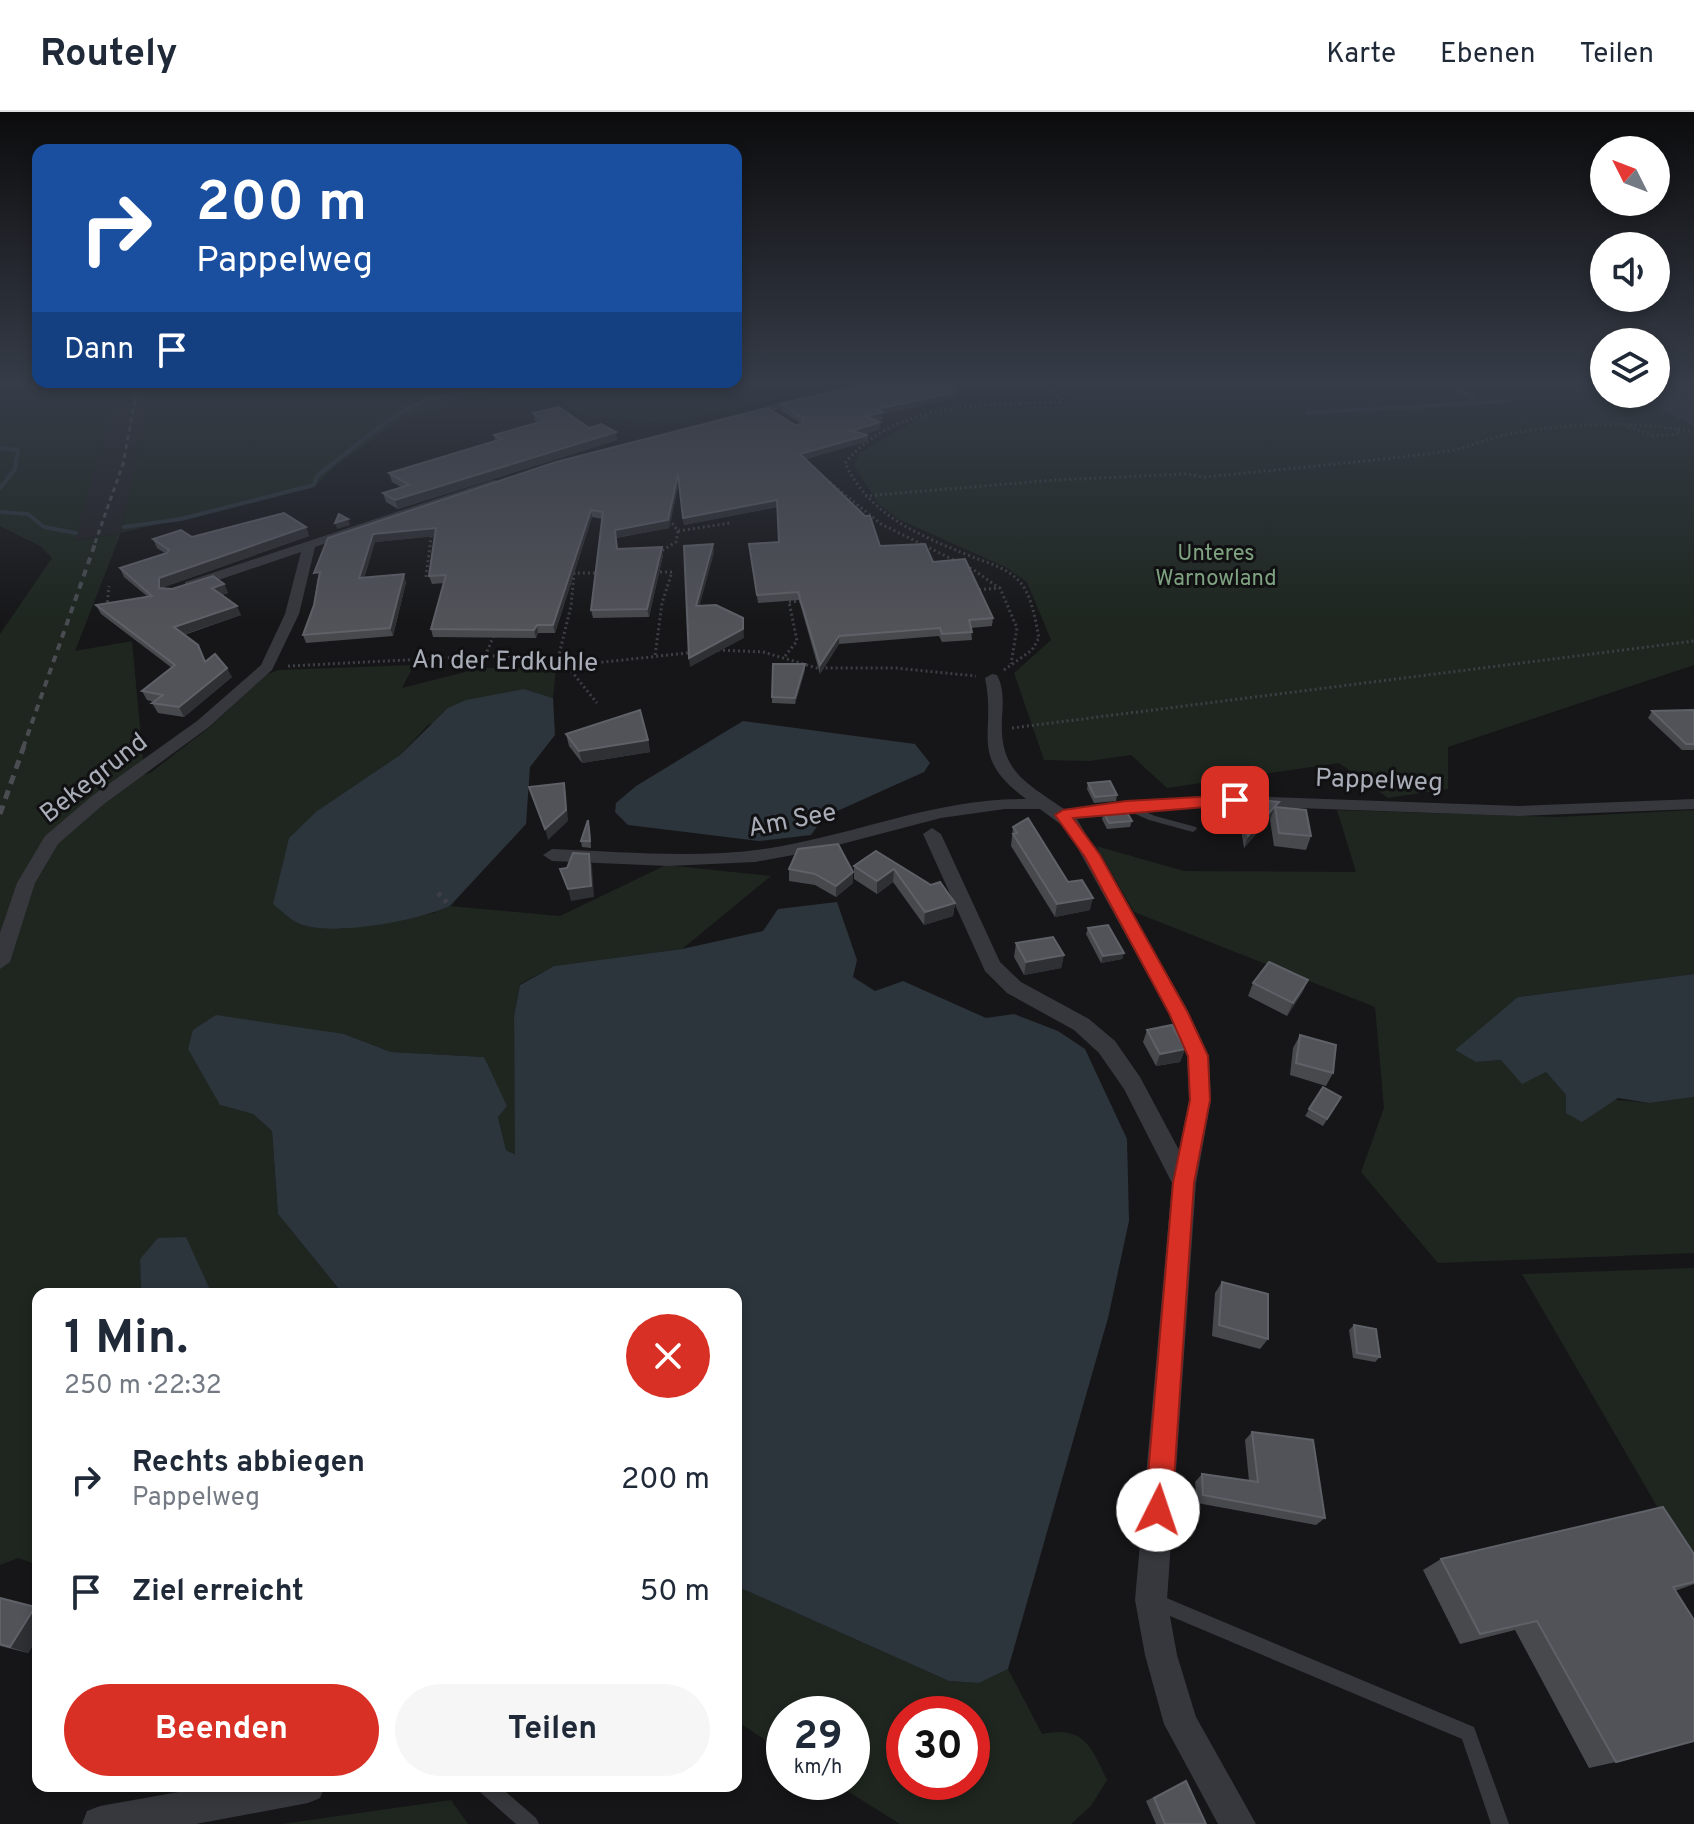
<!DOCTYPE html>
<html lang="de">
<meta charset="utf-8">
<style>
body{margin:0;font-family:Overpass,sans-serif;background:#f6f6f7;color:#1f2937;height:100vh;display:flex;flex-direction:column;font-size:30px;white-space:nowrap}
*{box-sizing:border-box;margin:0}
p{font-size:26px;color:#747a83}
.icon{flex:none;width:44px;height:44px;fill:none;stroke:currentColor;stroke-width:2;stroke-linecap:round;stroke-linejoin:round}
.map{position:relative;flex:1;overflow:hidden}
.side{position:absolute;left:32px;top:1176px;width:710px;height:504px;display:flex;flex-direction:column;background:#fff;border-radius:16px;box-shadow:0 4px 12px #0003}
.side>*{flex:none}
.hud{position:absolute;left:32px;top:32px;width:710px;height:244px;border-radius:16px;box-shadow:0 4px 12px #0003;background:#1a4fa0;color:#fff;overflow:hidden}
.needle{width:52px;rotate:312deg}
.buttons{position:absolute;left:1590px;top:24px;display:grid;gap:16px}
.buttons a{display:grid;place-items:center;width:80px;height:80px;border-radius:50%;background:#fff;box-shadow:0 4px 12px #0003;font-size:40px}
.speed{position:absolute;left:766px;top:1584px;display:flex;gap:16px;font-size:40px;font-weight:700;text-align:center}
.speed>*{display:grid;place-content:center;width:104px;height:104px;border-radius:50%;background:#fff;box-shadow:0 4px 12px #0003;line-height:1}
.speed small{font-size:20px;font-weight:400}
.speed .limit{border:12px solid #d22;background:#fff;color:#111}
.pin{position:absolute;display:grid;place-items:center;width:68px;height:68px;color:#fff;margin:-34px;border-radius:16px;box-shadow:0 4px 12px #0006}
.me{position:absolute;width:88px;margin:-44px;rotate:4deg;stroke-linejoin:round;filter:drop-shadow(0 0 6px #0008)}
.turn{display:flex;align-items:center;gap:28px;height:168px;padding:0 32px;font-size:36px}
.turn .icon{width:104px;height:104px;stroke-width:2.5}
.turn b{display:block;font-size:56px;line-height:68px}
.then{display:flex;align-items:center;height:76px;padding:0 32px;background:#0003;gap:16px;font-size:30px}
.round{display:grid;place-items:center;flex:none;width:84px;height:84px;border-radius:42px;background:#f6f6f7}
.headline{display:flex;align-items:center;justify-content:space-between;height:136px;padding:0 32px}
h1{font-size:48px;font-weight:700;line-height:60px}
.action{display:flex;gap:16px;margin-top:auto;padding:16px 32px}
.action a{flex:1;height:92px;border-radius:48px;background:#d93025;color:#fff;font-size:32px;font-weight:700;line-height:92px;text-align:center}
.action a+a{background:#f6f6f7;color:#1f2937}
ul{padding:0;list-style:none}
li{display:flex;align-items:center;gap:24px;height:112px;padding:0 32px}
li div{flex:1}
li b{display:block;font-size:30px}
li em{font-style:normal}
header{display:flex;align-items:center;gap:48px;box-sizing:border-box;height:112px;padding:0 40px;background:#fff;border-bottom:2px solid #e0e1e3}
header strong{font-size:38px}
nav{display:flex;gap:44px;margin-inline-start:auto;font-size:28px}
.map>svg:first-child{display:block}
.built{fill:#222225}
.green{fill:#1e261f;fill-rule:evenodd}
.water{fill:#2c353c}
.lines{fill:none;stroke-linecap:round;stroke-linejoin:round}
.stream{stroke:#2c353c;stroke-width:4}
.path-far1{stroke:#3d3f44;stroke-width:3;stroke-dasharray:2 3;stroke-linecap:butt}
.path{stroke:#3d3f44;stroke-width:5;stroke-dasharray:4 5;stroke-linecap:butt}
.service{fill:#37383d;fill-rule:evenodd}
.minor{fill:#37383d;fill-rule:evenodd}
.rail-far2{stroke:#4a4c52;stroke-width:3;stroke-dasharray:5 4;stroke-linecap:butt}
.rail-far1{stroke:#4a4c52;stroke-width:4;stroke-dasharray:7 6;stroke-linecap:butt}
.rail{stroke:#4a4c52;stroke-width:5;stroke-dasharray:9 7;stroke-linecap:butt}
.wall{fill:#47494d}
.shaded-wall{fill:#2f3033}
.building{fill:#525359;stroke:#5f6168;stroke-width:2}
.route{fill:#d93025;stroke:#8d1f18;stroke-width:2}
.labels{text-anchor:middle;stroke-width:6;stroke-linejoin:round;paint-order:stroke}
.far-park-label{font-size:22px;fill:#7fa381;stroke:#111113}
.street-label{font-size:26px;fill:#a8adb8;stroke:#111113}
</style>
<header>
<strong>Routely</strong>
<nav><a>Karte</a><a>Ebenen</a><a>Teilen</a></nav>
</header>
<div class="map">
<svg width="1694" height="1712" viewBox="0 0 1694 1712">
<rect width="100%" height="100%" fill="#161618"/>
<path class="built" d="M120,272H152L121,421L73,429Z"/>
<g class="green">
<path d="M0,272H120L74,429L121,421L152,272H526L401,307L334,355L316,373L121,421L75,539L132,529L144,658L138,664L150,661L211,614L266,563L278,558L414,553L402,576L481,556H556L553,586L524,577L428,613L400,643L317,699L341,817L434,801L450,794L560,804L666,753L771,764L682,837L554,854L520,872L514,904L516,1042L506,1038L484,945L391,940L344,922L220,993L253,1002L272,1019L278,1102L343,1182H212L185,1125L140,1146L141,1182H38V1453L18,1446L0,1453V522L52,446L40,434L0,414Z"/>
<path d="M534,272H840L672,312L584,304Z"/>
<path d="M1048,272H1604V282H1656V272H1694V553L1448,635V677L1388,686L1339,651L1167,676L1131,643L1089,649L1044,648L1014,561L1051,528L1027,470L1005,455L898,407L878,391L854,354L858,342L923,304L959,298L1078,293Z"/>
<path d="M1337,698L1557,705L1694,698V862L1518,885L1476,950L1501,948L1546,960L1566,983L1649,991L1694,985V1141L1438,1151L1361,1060L1384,996L1375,895L1134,800L1096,734L1184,759L1356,760Z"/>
<path d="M1694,1156V1458L1522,1162Z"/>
<path d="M736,1474L949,1569L979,1571L1008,1557L1042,1622C1084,1613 1091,1634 1107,1668L1091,1694L1071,1712H900L833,1670H852V1602H784V1640L736,1609ZM904,1602H972V1670H904Z"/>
<path d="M451,1688L468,1712H282Z"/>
</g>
<g class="water">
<path d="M1656,272H1694V314L1631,282H1656Z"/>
<path d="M524,577L553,586L555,623L530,655L526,712L450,794C420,808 329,826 298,811C289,807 281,798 273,792L289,726L317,699L400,643L448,596L466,588Z"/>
<path d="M743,609L915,632L930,651L924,660L824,705L811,723L759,729L628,713L615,700L616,691L636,674Z"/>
<path d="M837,790L857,848L853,865L875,879L903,869L986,906L1014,902L1058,919L1085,937L1127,1027L1129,1109L1108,1206L1008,1557L979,1571L949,1569L736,1474V1182H343L278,1102L272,1019L253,1002L220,993L188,937L193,918L216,903L344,922L391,940L484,945L507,994L498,1005L506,1038L515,1042L514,904L520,873L554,854L682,837L763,819L778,797Z"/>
<path d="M1694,862V985L1649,991L1618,986L1582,1010L1566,1001V983L1546,960L1522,972L1501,948L1476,950L1455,938L1518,885Z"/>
<path d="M186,1125L212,1182H141L140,1147L158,1126Z"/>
</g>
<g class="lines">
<g class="stream">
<path d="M1449,272L1480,290"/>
<path d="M1171,273L1175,272"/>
<path d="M1307,301L1510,289"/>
<path d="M0,336L18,338L15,357L0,376"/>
<path d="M0,400L28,402L44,415L76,421"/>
<path d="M124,415L181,407L314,373L317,364C345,343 399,294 431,287C460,280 489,280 518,272"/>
</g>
<g class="path-far1">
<path d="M1678,317L1694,320"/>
<path d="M826,367L881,412L974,458L999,476"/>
<path d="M865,384L1054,368L1186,362L1204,365C1285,357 1367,350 1447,339C1465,337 1482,328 1500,324C1556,312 1621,309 1677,317L1680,322L1653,324L1626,314"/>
<path d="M678,419L730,411"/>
<path d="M658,441L676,430L678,419L667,404"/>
<path d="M573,455L574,461H601"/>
<path d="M655,460H672L662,491L655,544"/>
<path d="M426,465L432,418"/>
<path d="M974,478L1000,476L1017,516L1011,552"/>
<path d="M789,490L804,489"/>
<path d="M107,495L109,474"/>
<path d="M718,538L763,540L817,556H896L976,564"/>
<path d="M485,544L494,523"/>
<path d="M785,544L797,529L789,490"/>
<path d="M557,551L571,494L574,461"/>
<path d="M288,554L485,544H523L568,554L696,540"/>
<path d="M568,555L597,591"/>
<path d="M1004,558L1032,538L1039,526C1035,507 1032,483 1019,469C1008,457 990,451 975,446C922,424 871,406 845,351C899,287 986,294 1061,290L1062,287L1041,272"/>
<path d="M1012,616L1694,529"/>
</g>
<path class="path" d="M438,781L450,794"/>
<g class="service">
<path d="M1127,692L1155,704L1196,715L1197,717L1193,720L1149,708L1124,697L1123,695Z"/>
<path d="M1157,1482L1474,1615L1509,1712H1491L1462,1627L1151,1496L1149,1490L1151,1484Z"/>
<path d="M477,1674H499L536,1706L539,1712H516L480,1680Z"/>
</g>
<g class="minor">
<path d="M806,284L809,289L600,342L595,339Z"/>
<path d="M493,368L503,370L315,435L299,502L272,558L209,615L104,692L58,732L35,771L10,850L0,857V821L17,771L45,724L92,684L197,609L261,553L285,502L301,440L195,476H185V470Z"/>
<path d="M992,562L997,563C1004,576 1003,591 1002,606C999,659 1025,670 1064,697L1214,683L1519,694L1694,687V697L1519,704L1214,693L1077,707L1186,895L1209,944L1211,988L1196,1071L1167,1488L1177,1543L1196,1605L1256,1712H1218L1164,1612L1145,1543L1135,1488L1172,1071L1124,977L1099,941L1074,918L1007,881L985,859L923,722L932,716L941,722L1000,850L1021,870L1089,907L1115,929L1140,965L1179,1038L1189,988L1187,944L1169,901L1067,717L1040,697H1005L941,706L815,739L755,750L668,754L552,749L543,743L552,737C629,740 706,748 782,734C864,719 942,686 1026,687C967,643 997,623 985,566Z"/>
<path d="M212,1674H325L320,1686L308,1691L196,1712H82L87,1699L100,1694Z"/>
</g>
<path class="rail-far2" d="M95,431L123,352L138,272"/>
<path class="rail-far1" d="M23,636L96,429"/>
<path class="rail" d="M0,702L24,634"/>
</g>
<g class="wall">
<path d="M955,280L954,286L883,302V307L877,309L880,317L864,322L868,323V329L806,347L880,434L933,450L993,506L992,514L971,516L972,528L942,530L939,524L839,532L820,562L799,488L758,491L749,432L779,430L777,395L684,413L679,370L669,416L616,426L618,437L663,443L649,505L593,506L591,498L603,407L592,405L555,521H538L536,526L433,525L431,517L444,471L432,472L429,464L435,424L375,430L364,466L406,470L393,524L306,531L303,523L314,493L317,469L328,426L802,312L781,299V292Z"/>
<path d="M533,301L589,316L617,328L398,397L386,390L383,381L401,375L392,370L389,361L495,329L494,323L537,311L535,309Z"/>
<path d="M306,415L309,424L164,475V477H172L224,472L228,481L222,483L241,503L184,523L206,549L232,565L184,605L158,601L152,591L154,590L147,588L142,579L172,556L101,502L96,493L148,485L124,465L120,456L165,441L157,436L153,427L192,425Z"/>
<path d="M805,558L795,592L772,591V585Z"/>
<path d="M1694,598V638H1682L1648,606L1652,599Z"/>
<path d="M566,622L648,628L650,640L582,651L569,634Z"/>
<path d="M1088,671L1117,683L1116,689L1094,691L1087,677Z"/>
<path d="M1242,686L1277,695L1311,724L1306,738L1274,734L1270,708L1271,705L1244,736L1238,697Z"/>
<path d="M1104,701L1132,709L1130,715L1107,717L1102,707Z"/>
<path d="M590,714L591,736L582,735L581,729Z"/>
<path d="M1013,715L1068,770L1090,798L1055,805L1011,734Z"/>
<path d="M798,737L853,771L836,785L815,773L789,769V757Z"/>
<path d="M876,739L955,791L953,804L924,813L893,770L877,782L854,767V754Z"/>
<path d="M1088,816L1124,841L1122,847L1101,851L1086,822Z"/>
<path d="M1016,831L1064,843L1061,856L1024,863L1014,845Z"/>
<path d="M1308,868L1302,881L1287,904L1248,884L1253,871Z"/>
<path d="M1147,918L1185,937L1180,950L1156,954L1143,930Z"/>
<path d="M1300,923L1333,961L1326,974L1290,963L1293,936Z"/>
<path d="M1323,975L1341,985L1323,1014L1305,1004Z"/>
<path d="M1222,1170L1268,1227L1260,1237L1212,1224L1215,1181Z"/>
<path d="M1354,1213L1380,1245L1375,1250L1353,1246L1349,1218Z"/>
<path d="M1252,1320L1325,1406L1316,1413L1197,1391L1195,1370L1202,1362L1249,1369L1245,1328Z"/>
<path d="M1694,1442V1472L1675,1479L1616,1650L1589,1656L1515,1518L1460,1532L1423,1458L1441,1447Z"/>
<path d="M0,1486L38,1496V1525L28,1541L0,1534Z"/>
<path d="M1178,1673L1206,1712H1156L1146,1689Z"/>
</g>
<g class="shaded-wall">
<path d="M961,272H985L955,280L954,286L883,302V307L866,311V304L877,297Z"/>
<path d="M880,310V317L851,326V319Z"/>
<path d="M616,320L617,328L398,397L395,388Z"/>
<path d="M868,323V329L800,349V342Z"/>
<path d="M678,362L679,370L669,416L616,426L615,418Z"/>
<path d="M777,388V395L684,413L683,406Z"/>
<path d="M591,398L592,405L555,521L553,513Z"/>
<path d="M348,407L350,413L337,417L335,411Z"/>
<path d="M306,415L309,424L164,475V485L159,476V466Z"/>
<path d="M436,416L438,424L375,430L362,474L359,466L373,422Z"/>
<path d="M713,432L714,441L697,503L696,494Z"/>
<path d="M662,435L663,443L649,505L647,497Z"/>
<path d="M404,462L406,470L393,524L390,516Z"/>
<path d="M224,472L228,481L216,485L212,476Z"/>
<path d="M237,494L241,503L179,524L174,515Z"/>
<path d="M743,506L744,526L690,555L689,546Z"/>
<path d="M537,513L538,521L536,526L534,518Z"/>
<path d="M839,524V532L820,562V553Z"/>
<path d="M805,552V558L795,592V586Z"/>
<path d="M227,556L232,565L184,605L179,595Z"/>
<path d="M648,628L650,640L582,651L579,639Z"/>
<path d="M564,671L566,681L568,709L548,728L545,717Z"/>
<path d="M1279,690L1275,699V695L1271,705L1244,736L1248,724Z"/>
<path d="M589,742L592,754L594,785L571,789L568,777Z"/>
<path d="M894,757L893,770L877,782V769Z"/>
<path d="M853,760V771L836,785V774Z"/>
<path d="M1093,786L1090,798L1055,805L1057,792Z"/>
<path d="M955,791L953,804L924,813L925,800Z"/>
<path d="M1124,841L1122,847L1101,851L1103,844Z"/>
<path d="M1064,843L1061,856L1024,863L1026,850Z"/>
<path d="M1308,868L1302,881L1287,904L1293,891Z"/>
<path d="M1185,937L1180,950L1156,954L1160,942Z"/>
<path d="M35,1495L38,1496V1525L28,1541L10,1535Z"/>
</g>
<g class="building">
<path d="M865,272H961L947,276L955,280L877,297L883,300L866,304L880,310L851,319L868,323L800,342L865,404H870L880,434L925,432L933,450L965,447L993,506L969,508L972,520L942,522L940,516L839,524L820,553L798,480L757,483L749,432L779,430L777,388L683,406L678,362L668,408L615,418L617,437L662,435L647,497L591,498L603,400L591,398L553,513H537L534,518L431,517L446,463L429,464L436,416L373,422L359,466L404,462L390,516L303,523L314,493L320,460L314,461L328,426L556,350L768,296L795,313L802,312L803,307L781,292Z"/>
<path d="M559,295L589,316L601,312L616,320L395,388L383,381L409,373L389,361L502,327L494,323L544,309L533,301Z"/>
<path d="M284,401L306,415L159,466V476L172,477L213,464L224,472L212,476L237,494L174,515L198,533L205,550L215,542L227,556L179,595L152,591L163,583L142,579L175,553L96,493L152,484L120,456L167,441L169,438L153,427L181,418L192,425Z"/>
<path d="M339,402L348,407L335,411Z"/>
<path d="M713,432L696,494L716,493L743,506V517L689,546L684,434Z"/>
<path d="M773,552H805L795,586L772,585Z"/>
<path d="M640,598L648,628L579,639L566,622Z"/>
<path d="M1694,598V632H1686L1652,599Z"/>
<path d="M1110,669L1117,683L1095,685L1088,671Z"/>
<path d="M564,671L566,698L545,717L529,675Z"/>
<path d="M1242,686L1279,690L1248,724Z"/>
<path d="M1275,695L1306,698L1311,724L1279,721Z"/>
<path d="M1126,699L1132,709L1109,711L1104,701Z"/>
<path d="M1028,706L1068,770L1082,768L1093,786L1057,792L1013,722L1017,721L1013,715Z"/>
<path d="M588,708L590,729H581Z"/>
<path d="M838,732L853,760L836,774L815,762L789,757L798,737Z"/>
<path d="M876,739L931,773L940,770L955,791L925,800L894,757L877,769L854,754Z"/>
<path d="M573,741L589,742L591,774L568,777L560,757L567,756Z"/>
<path d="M1108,813L1124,841L1103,844L1088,816Z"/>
<path d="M1053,825L1064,843L1026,850L1016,831Z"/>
<path d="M1269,850L1308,868L1293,891L1253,871Z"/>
<path d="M1172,913L1185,937L1160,942L1147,918Z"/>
<path d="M1300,923L1336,933L1333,961L1296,951Z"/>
<path d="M1323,975L1341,985L1327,1007L1309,997Z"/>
<path d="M1222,1170L1268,1182V1227L1219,1213Z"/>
<path d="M1354,1213L1376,1217L1380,1245L1357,1241Z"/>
<path d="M1252,1320L1313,1328L1325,1406L1203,1383L1202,1362L1258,1370Z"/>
<path d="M1663,1395L1694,1442V1470L1673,1475L1694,1508V1629L1616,1650L1537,1509L1480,1522L1441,1447Z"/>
<path d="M0,1486L35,1495L10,1535L0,1532Z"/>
<path d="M1186,1669L1206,1712H1165L1154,1686Z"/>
</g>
<linearGradient id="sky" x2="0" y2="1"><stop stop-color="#0c0c0d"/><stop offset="0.53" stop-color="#363c48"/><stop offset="1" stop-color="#363c48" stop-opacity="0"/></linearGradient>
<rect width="1694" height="512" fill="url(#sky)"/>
<path class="route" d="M1235,683L1241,685V692L1073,706L1100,743L1188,901L1208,944L1210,988L1194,1071L1172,1398L1168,1408L1158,1412L1149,1408L1145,1398L1173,1071L1190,988L1188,944L1169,901L1085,745L1055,703L1063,698L1126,689Z"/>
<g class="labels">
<g class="far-park-label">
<text x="1216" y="448">Unteres<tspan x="1216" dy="25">Warnowland</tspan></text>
</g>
<g class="street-label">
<text transform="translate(505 548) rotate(1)" y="9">An der Erdkuhle</text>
<text transform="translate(93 665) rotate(-38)" y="9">Bekegrund</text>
<text transform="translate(1379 667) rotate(2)" y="9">Pappelweg</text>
<text transform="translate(792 707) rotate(-11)" y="9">Am See</text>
</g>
</g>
</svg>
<div class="buttons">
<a><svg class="needle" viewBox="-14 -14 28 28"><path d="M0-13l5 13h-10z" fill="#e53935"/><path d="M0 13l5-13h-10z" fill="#747a83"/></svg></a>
<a><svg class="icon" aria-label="sound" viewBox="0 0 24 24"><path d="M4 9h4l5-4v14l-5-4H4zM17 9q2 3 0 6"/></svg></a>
<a><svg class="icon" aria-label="layers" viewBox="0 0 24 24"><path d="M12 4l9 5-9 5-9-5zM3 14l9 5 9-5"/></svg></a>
</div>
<div class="speed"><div>29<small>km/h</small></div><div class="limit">30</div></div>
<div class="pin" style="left:1235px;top:688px;background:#d93025"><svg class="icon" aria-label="arrive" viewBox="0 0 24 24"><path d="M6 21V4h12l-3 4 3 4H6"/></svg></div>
<svg class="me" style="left:1158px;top:1398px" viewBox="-20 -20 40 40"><circle r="19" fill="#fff"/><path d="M0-13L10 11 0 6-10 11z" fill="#d93025"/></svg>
<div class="hud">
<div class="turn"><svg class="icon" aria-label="right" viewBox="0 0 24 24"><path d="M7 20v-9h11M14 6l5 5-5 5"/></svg><div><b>200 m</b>Pappelweg</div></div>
<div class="then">Dann<svg class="icon" aria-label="arrive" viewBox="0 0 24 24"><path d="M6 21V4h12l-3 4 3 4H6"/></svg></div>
</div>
<section class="side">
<div class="headline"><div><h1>1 Min.</h1><p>250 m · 22:32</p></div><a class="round" style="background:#d93025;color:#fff"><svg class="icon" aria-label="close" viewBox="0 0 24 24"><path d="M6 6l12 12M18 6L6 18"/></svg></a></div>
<ul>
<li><svg class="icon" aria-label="right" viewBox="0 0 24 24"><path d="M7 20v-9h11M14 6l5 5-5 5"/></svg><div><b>Rechts abbiegen</b><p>Pappelweg</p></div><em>200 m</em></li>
<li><svg class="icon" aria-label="arrive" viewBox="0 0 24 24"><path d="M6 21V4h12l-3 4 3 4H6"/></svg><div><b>Ziel erreicht</b></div><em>50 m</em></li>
</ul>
<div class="action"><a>Beenden</a><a>Teilen</a></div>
</section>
</div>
